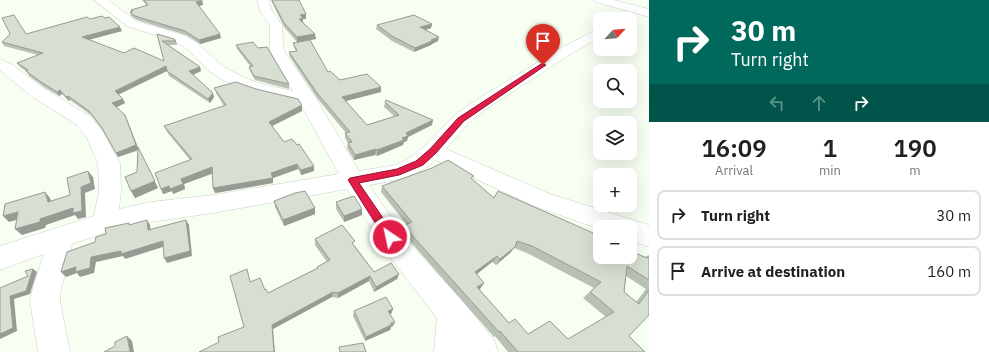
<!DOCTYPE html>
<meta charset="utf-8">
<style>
body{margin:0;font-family:"IBM Plex Sans",sans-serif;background:#f6f6f6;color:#202124;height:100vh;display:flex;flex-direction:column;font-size:15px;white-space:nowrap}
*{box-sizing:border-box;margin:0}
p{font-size:13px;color:#757577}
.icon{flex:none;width:22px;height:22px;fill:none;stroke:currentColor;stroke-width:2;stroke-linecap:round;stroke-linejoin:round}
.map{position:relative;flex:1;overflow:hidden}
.sheet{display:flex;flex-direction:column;background:#fff;width:340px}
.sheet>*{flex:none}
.top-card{background:#00695c;color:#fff;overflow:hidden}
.needle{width:26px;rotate:64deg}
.buttons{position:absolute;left:593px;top:12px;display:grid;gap:8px}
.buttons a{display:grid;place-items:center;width:44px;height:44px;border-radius:8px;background:#fff;box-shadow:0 4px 16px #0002;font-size:20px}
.pin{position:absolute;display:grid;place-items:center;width:34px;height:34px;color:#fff;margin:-41px -17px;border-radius:50% 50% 50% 0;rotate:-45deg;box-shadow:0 0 4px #0007}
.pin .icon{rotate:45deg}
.me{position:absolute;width:44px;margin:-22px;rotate:326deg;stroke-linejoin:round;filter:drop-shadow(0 0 3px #0008)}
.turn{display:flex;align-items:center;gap:14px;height:84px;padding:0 16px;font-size:18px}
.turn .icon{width:52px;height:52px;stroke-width:2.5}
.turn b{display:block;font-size:28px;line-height:34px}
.lanes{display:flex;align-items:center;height:38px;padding:0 16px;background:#0003;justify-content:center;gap:20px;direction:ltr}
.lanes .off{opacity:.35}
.eta{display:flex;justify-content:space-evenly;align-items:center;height:68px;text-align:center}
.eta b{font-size:24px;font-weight:600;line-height:28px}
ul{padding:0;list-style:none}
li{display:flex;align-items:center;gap:12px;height:50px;margin:0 8px 6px;padding:0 8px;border:2px solid #e0e0e0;border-radius:8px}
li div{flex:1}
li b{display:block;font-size:15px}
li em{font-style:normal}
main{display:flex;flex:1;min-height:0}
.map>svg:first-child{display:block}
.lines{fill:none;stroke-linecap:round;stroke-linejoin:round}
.minor-casing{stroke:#cad1c5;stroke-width:1}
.minor{fill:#fff;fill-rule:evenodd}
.wall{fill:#b9c0b5;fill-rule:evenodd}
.shaded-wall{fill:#969c94}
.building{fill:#d7dfd3;stroke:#969c94;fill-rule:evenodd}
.route{fill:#e11d48;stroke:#92132f}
</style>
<main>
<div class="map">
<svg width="649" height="352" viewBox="0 0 649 352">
<rect width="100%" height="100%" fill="#f7fef2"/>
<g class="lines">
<defs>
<g id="minor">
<path d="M94,0H108L136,21L186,36L197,43L221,65L237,74L258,83L293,91L270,51V25L260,11L257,0H269L272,11L282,25L284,51L317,100L359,171L396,165L411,157L426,145L454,116L470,104L559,49L600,28V37L569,55L483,111L468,124L446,149L550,194L649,225V247L630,240V227H600V229L534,206L435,160C416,178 393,181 369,185L407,240L464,303L494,340L498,352H434L437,318L389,256L347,189L213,213L151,222L107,232L72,244L69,264L61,287L60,301L70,352H38L30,301L33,287L44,254L0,270V246L94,216L99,191L98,163L87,138L76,124L31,96L0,70V59L13,65L43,88L90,116L103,133L120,163L121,191L119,209L151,202L213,195L339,174L300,103L257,93L225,81L210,72L187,49L176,42L127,26Z"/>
<path d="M594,0H613L649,9V17L596,2Z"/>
</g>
</defs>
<use href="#minor" class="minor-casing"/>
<use href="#minor" class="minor"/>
</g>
<g class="wall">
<path d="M142,0H202L203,5L199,6L221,38L200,44L186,35L137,20L131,16L130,12L132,11L131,10L147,6Z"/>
<path d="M271,0H299L306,19H303V22L316,39L298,42L328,72L340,80L381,92L346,101L367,125L394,116L384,107L385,102L432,125L408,137L407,141L404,142L403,145L377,156L375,155L354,160L347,148L348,143L345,138V133H346L317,98L290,57L289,52L296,51L294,47L293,43L297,42L284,27Z"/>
<path d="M105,18L120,27L122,31L89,40L124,53L164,61L157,34L176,41L177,45H168L200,67L201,71L193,75L214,97L210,103L169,76L167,71L118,95L125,103L116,107L127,120L138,148L158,188L135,198L131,191L137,172L138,150L118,157L104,132L91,115L70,100L69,101L62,94L59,96L44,87L29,76L27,72L20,67L17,63L38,55L4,46L2,42L26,34L90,19Z"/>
<path d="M432,24L431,28L425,30L438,41L432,44L431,45L414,52L392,41L376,29L377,25Z"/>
<path d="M236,45L289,84V89L255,80L250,71L249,67L250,66L237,49Z"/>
<path d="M214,88L302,111L272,126L284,142L314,171L301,175L298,169L273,178V183L215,193L213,188V173L184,184L185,189L173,194L172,191L163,194L161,189L190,160L167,132L164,126L224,106L216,93Z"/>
<path d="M472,180L494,198L600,236V235V257H645L649,255V315L629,336L645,352H508L495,336L494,337L408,239L403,232L405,225H407L381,192L382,186ZM514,248L527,253L594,288L583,298L606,317L568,339L528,334L509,323L479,289L484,283L476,274L492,262L496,265L510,253ZM626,276L646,289L636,302L624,292Z"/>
<path d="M274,201L315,208V214L284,226L275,207Z"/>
<path d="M336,202L362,209V215L344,222L336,209Z"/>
<path d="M315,239L355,246L374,272L399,274L397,279L374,292L369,281L338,298L332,297L273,329L219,342L244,327L250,282L265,290L268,293L317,268V267L327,262L315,245Z"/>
<path d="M393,309L391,314H390L393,326L391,327L390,330L365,341L353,316L354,311Z"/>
</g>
<g class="shaded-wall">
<path d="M202,1L203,5L197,6L196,2Z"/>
<path d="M306,14V19H303V22L300,23V15Z"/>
<path d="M432,24L431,28L419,32L420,27Z"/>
<path d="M120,27L122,31L84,41L82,37Z"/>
<path d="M220,34L221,38L200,44L199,40Z"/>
<path d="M315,34L316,39L297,42V37Z"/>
<path d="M439,37L438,41L432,44L431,45L414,52L415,48Z"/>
<path d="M166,66L167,71L117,95L115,91Z"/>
<path d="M200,67L201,71L190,76L189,71Z"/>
<path d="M381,87V92L342,102V97Z"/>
<path d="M60,90L62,94L59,96L57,92Z"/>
<path d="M213,93L214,97L210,103L208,99Z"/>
<path d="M68,96L70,100L69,101L66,97Z"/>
<path d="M123,99L125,103L115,108L112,103Z"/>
<path d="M302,105V111L270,127L269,122Z"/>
<path d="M125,115L139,150L118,157L116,153Z"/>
<path d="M433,120L432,125L408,137L407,141L404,142L403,145L377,156V150L402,138L406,133Z"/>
<path d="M376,149L375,155L354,160L355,155Z"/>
<path d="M141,153L158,188L135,198L131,191L155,181Z"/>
<path d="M297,164L298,169L273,178V183L215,193L213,188L271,173Z"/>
<path d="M314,166V171L301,175V170Z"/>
<path d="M212,167L214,173L184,184L185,189L173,194L172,191L163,194L161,189L169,186L181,179Z"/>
<path d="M88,171L93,177L95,189L85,193L86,217L78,219L75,215L46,225L45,228L22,235L15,229L40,219L81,187Z"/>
<path d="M45,192L50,198L53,208L48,202Z"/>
<path d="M315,208V214L284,226L283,220Z"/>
<path d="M362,209V215L344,222V216Z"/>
<path d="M18,212L24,218L9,222L3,216Z"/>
<path d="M147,220L150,225L151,235L148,230Z"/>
<path d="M186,220L189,225L192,256L167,263L164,258Z"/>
<path d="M163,241L166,246L125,259L123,256L96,262L94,273L80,277L77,273L66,277L61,272L91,257Z"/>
<path d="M515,247L510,253L496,265L500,259Z"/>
<path d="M497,256L492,262L471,279L475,272Z"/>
<path d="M33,269L37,272L30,294L14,299L17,331L0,339V334L10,296L26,291Z"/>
<path d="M399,274L397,279L374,292L376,287Z"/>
<path d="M370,276L369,281L338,298V293Z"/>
<path d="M484,283L480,289L473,293L477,287Z"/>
<path d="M333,292L332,297L273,329L275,352H274L272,325Z"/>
<path d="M393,309L391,314L387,316L388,311Z"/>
<path d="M395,322L393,326L391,327L390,330L365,341L366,337Z"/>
<path d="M127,336L132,341L134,352H130Z"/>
</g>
<g class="building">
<path d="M144,0H202V1L196,2L220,34L199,40L185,31L135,16L130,12L133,11L131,10L148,5Z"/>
<path d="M272,0H299L306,14L300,15L303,18L299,19L315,34L297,37L284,23Z"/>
<path d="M14,15L26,34L87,17L90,19L102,16L105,18L109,17L120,27L82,37L124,53L134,48L164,61L157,34L174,39L176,41H162L200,67L189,71L213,93L208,99L167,71L166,66L115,91L123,99L112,103L125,115L136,145L116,153L102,128L89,111L68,96L66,97L60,90L57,92L41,82L26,71L28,70L17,63L43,53L2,42L10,34L2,18Z"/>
<path d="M414,15L432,24L420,27L439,37L431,40L432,41L415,48L392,36L377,25Z"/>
<path d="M310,40L328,72L330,71L340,80L367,74L381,87L342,97L367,125L399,115L385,102L386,100L433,120L406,133L408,136L402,138L404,140L377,150L376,149L355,155L348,143L352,142L345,133L350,132L317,93L289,52L297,51L293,43Z"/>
<path d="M253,42L258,48L267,47L289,84L254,76L249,67L253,66L236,45Z"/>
<path d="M236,82L256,89L298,99L302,105L269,122L284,142L292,139L297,145L299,144L314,166L301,170L297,164L271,173L273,178L213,188L212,167L181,179L183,184L170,189L169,186L161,189L155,173L192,159L164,126L226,105L214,88Z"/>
<path d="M138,147L155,181L131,191L125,177L137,172Z"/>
<path d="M448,160L474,176L471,178L494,198L498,191L600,236V257H630V251L647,258L649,256V280L627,266L624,292L639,304L649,290V315L629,336L645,352H518L500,331L499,332L410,233L405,225L412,222L382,186L432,168ZM517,241L532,246L601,282L590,292L614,312L568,339L550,321L528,334L515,319L509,323L477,287L484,283L475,272L497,256L500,259L515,247Z"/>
<path d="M88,171L91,183L81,187L82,211L73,213V208L40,219V222L15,229L18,212L3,216L5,204L45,192L48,202L70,195L67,178Z"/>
<path d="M305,191L315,208L283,220L274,201L295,193Z"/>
<path d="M354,196L362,209L344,216L336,202Z"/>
<path d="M147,220L148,230L186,220L190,251L164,258L163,241L121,254V251L91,257L90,268L75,272L76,267L61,272L67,252L95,242L96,237L106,234L105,228L129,223V225Z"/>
<path d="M342,225L355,241L352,243L374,272L391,263L399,274L376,287L370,276L338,293L333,292L272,325L274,352H199L219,342L218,337L244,327L230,276L247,269L250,282L260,278L265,290L266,289L268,293L318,268L317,267L330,260L315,239Z"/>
<path d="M33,269L26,291L10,296L13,328L0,334V288L28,276L25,271Z"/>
<path d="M386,297L393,309L388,311L395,322L391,323V325L366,337L354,311Z"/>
<path d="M127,336L130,352H104L115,346V342Z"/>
<path d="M363,343L366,352H340L339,347Z"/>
</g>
<path class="route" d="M541,64L546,65L464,121L436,153L423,165L399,175L359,183L396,237L394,240L390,241L386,240L350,183L348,180L350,178L397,169L416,161L430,149L458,118Z"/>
</svg>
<div class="buttons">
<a><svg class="needle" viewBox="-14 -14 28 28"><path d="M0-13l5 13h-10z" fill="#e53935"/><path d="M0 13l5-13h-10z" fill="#757577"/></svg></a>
<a><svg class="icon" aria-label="search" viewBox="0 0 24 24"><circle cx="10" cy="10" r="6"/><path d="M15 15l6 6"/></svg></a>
<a><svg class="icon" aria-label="layers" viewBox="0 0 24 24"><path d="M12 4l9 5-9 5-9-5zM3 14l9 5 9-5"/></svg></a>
<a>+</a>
<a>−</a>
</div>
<div class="pin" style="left:543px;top:65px;background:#d93025"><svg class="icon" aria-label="arrive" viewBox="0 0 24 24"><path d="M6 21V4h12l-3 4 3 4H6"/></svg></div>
<svg class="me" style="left:390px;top:237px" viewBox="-20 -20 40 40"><circle r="17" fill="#e11d48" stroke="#fff" stroke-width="3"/><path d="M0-11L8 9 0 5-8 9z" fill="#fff"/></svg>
</div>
<section class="sheet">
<div class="top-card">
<div class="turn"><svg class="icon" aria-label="right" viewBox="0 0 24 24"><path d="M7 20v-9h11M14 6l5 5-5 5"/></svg><div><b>30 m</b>Turn right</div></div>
<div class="lanes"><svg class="icon off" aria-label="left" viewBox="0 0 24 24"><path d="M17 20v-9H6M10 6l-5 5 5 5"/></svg><svg class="icon off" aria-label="ahead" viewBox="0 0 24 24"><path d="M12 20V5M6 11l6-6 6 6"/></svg><svg class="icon" aria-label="right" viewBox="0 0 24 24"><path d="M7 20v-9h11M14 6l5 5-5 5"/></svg></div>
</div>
<div class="eta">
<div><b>16:09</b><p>Arrival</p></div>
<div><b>1</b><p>min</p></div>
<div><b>190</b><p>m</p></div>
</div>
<ul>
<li><svg class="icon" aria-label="right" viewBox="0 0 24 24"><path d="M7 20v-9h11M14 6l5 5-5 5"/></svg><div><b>Turn right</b></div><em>30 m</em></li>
<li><svg class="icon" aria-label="arrive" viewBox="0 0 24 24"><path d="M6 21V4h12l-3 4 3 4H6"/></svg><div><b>Arrive at destination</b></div><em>160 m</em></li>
</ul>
</section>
</main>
